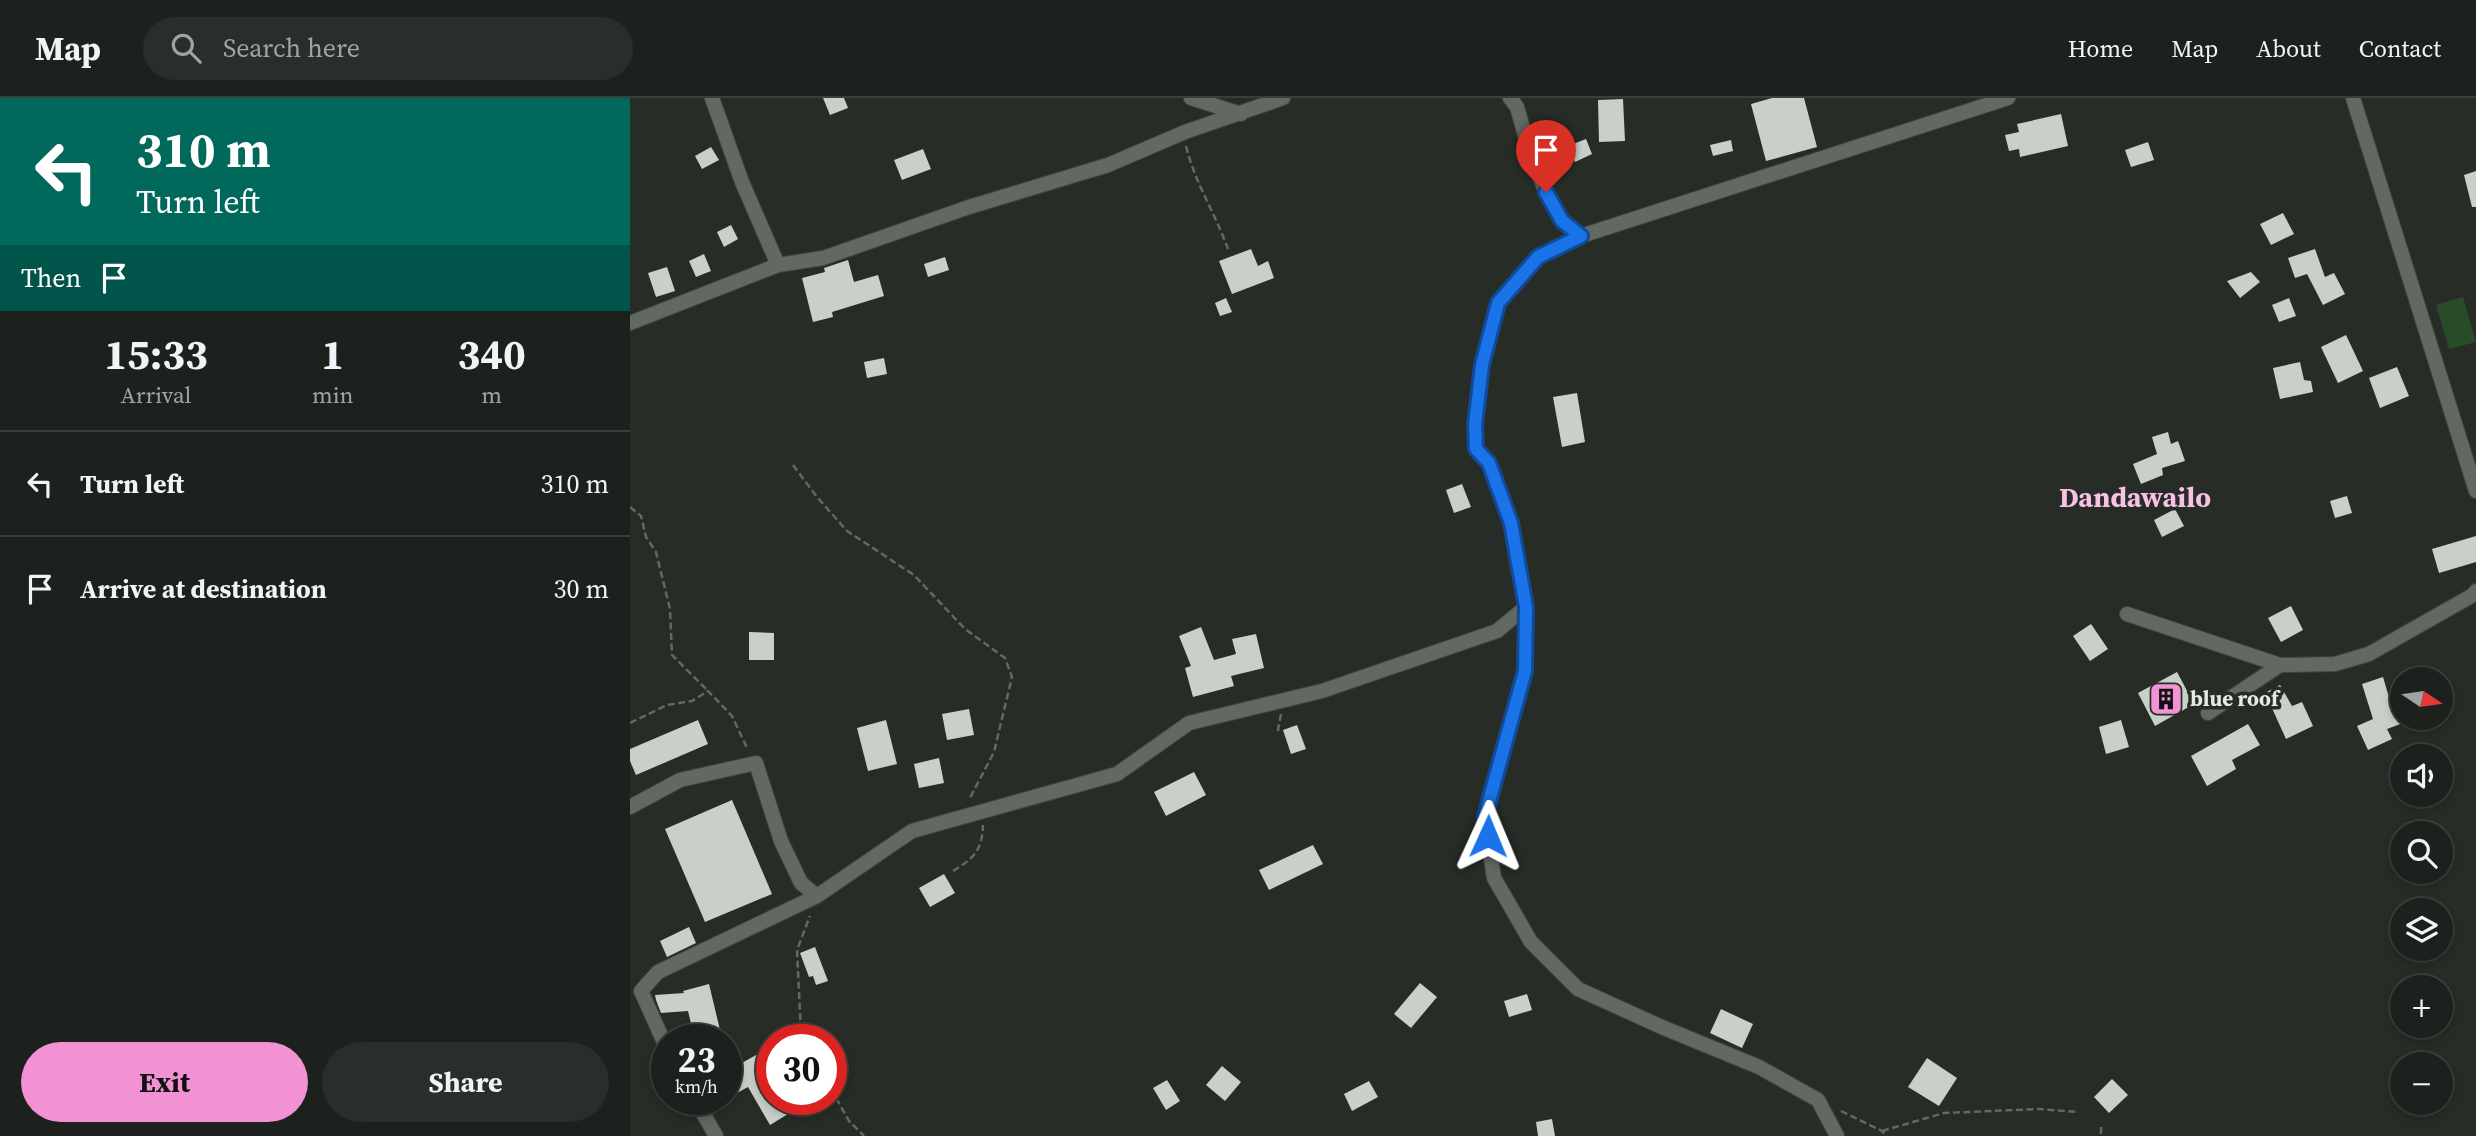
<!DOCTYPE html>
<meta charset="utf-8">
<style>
body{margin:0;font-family:"Source Serif 4",serif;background:#2a2e2a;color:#f1f3f6;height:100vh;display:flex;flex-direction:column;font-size:26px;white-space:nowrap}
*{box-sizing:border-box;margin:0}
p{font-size:23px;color:#a0a3a4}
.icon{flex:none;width:38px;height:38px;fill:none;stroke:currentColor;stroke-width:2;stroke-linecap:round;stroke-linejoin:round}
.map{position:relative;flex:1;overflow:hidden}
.details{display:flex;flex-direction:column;background:#1d211d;width:630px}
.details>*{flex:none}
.guide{background:#00695c;color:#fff;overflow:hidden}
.needle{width:46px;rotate:103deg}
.controls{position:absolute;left:1760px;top:569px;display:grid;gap:14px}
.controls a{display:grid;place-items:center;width:63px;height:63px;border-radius:50%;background:#1d211d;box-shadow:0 4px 10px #0003,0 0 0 2px #3b3e3b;font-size:35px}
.speed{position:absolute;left:21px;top:926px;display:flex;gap:14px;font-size:35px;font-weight:700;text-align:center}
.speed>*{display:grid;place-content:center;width:91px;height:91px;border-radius:50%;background:#1d211d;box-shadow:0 4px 10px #0003,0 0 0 2px #3b3e3b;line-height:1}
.speed small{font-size:18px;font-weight:400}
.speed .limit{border:10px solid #d22;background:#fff;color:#111}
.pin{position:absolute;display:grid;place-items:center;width:60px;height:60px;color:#fff;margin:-72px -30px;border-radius:50% 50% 50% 0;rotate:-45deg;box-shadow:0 0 7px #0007}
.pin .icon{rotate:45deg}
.me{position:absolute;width:77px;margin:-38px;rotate:1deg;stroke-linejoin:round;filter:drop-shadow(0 0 5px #0008)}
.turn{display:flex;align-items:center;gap:24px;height:147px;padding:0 21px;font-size:32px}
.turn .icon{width:91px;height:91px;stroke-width:2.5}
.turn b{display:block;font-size:49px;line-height:60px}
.then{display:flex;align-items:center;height:66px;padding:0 21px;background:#0003;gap:14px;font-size:26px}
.eta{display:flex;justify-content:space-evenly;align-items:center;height:119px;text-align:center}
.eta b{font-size:42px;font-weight:700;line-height:49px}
.action{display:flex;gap:14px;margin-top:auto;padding:14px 21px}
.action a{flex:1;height:80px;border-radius:42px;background:#f391d5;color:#111;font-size:28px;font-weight:700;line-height:80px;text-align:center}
.action a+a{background:#2a2e2a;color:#f1f3f6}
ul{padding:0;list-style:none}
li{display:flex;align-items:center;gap:21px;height:105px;padding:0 21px;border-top:2px solid #3b3e3b}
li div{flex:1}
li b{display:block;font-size:26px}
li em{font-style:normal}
header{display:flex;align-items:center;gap:42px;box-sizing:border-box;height:98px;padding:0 35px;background:#1d211d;border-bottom:2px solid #3b3e3b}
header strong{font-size:33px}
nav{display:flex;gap:38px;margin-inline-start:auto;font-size:24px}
.search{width:490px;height:63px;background:#2a2e2a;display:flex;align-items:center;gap:18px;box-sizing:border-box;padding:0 24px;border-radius:38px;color:#a0a3a4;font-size:26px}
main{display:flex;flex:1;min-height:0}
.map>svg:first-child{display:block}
.green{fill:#284c27}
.building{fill:#c9d0c9}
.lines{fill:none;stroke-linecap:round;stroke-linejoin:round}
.street-casing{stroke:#434743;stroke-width:16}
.path{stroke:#646864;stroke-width:2.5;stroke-dasharray:7 3.5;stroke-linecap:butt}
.street{stroke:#626862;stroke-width:14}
.route-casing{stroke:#114b97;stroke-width:18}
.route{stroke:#1a73e8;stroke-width:12}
.labels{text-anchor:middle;stroke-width:7;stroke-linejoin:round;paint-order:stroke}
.poi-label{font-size:21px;font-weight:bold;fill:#e6e9e6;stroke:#272c27;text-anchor:start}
.district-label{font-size:28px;font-weight:bold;fill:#f9c1e6;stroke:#272c27}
</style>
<header>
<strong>Map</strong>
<div class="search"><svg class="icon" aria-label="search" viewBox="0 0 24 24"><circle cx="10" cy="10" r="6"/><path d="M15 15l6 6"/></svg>Search here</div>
<nav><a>Home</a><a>Map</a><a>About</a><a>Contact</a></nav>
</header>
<main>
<section class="details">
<div class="guide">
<div class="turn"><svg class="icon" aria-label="left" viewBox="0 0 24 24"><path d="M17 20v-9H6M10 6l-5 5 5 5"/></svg><div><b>310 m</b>Turn left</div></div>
<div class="then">Then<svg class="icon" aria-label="arrive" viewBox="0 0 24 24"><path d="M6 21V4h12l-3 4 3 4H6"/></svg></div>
</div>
<div class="eta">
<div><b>15:33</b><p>Arrival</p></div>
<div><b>1</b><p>min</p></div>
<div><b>340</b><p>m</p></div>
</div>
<ul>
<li><svg class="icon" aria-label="left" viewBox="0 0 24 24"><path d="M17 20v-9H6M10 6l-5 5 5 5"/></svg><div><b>Turn left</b></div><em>310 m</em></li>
<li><svg class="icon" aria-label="arrive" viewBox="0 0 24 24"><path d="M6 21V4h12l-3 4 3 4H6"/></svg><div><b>Arrive at destination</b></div><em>30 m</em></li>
</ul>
<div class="action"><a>Exit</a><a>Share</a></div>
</section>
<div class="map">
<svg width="1846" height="1038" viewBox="0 0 1846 1038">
<rect width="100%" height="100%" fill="#272c27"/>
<path class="green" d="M1833,199L1846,244L1819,251L1806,207Z"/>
<g class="building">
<path d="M193,0H214L218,10L200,17Z"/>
<path d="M1142,0H1174L1187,49L1136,63L1121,6Z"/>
<path d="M993,1L995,43L969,44L968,2Z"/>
<path d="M1431,16L1438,48L1390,59L1389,51L1379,53L1375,37L1389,34L1387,26Z"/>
<path d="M956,41L962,56L945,64L938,48Z"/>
<path d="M1101,42L1103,53L1083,58L1080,47Z"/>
<path d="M1518,44L1524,62L1501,69L1495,52Z"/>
<path d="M81,49L89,62L72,71L65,58Z"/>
<path d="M293,51L301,71L272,82L264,62Z"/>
<path d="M1846,73V109H1842L1834,77Z"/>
<path d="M1653,115L1664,136L1641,147L1630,126Z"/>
<path d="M101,127L108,141L94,149L87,134Z"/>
<path d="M621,151L628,168L638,163L644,180L602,196L589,163Z"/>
<path d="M1685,151L1695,179L1704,175L1715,196L1693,207L1677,176L1665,180L1658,160Z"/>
<path d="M74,156L81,173L66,179L59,163Z"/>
<path d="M315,159L319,172L298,179L294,166Z"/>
<path d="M218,162L224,184L248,177L254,198L202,214L203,219L183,224L172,180L195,174L194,170Z"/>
<path d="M37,169L45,193L26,199L18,175Z"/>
<path d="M1621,174L1630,184L1610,200L1597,183Z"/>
<path d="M596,200L602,214L590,218L585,205Z"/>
<path d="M1659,200L1666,218L1649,224L1642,207Z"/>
<path d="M1716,237L1733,273L1708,285L1691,249Z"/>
<path d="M254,260L257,276L237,280L234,264Z"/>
<path d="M1670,264L1674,282L1681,283L1683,294L1650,301L1643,270Z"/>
<path d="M1767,269L1779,298L1750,310L1739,280Z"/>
<path d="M947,295L955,344L932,349L923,299Z"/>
<path d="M1538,334L1541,346L1548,343L1555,363L1532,370L1533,377L1511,386L1503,366L1527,356L1522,339Z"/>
<path d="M832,386L841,409L824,415L816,392Z"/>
<path d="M1717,398L1722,415L1705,420L1700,403Z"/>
<path d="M1545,411L1554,428L1532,439L1524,422Z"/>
<path d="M1846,438V464L1809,475L1802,451Z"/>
<path d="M1661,508L1673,532L1651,544L1638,520Z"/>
<path d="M1461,526L1478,551L1460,563L1443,538Z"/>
<path d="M571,529L584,562L606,556L602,541L626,536L634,570L601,578L604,588L563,599L555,570L561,568L549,538Z"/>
<path d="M119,534L144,535V562H119Z"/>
<path d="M1547,574L1564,606L1525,628L1508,595Z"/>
<path d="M1753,579L1761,606L1773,601V625L1757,631L1762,641L1738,652L1727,628L1743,621L1732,586Z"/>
<path d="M1650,587L1662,608L1672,604L1683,628L1656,641L1641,608L1638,609L1631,597Z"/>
<path d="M339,611L344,637L317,642L312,616Z"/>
<path d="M68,622L78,646L6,677L0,663V651Z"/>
<path d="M256,622L267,666L238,673L227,630Z"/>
<path d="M1491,622L1499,649L1476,656L1469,629Z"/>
<path d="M1618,626L1630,647L1602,662L1606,671L1577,688L1561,658Z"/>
<path d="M667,627L676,651L661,656L653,632Z"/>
<path d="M309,660L314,685L289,690L284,666Z"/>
<path d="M564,674L576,697L536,718L524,694Z"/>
<path d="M102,702L142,796L75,824L35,731Z"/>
<path d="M683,747L693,766L639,792L629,772Z"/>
<path d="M314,776L325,795L300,809L289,790Z"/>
<path d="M59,829L66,845L37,859L30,843Z"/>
<path d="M185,849L198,883L186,887L183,878L179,879L170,855Z"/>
<path d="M790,885L807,899L781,930L764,916Z"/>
<path d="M79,886L90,932L64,938L58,913L31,915L26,902L25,897L54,895L53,893Z"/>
<path d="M897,896L902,912L879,919L874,903Z"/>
<path d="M1091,911L1123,926L1112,950L1080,935Z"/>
<path d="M126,957L142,986V1001H156L163,1013L140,1027L118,989L96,1001V974Z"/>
<path d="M1297,960L1327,980L1309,1008L1278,989Z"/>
<path d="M592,968L611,984L595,1003L576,987Z"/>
<path d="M1482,981L1498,997L1479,1015L1464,999Z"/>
<path d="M537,982L550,1003L536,1012L523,990Z"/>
<path d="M739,983L748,999L722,1013L714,996Z"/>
<path d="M922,1021L925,1038H908L906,1024Z"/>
</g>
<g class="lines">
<defs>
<g id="street">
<path d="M82,0L112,84L148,167"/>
<path d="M561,0L611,16"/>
<path d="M880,0L887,9L900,55L916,94L932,123L951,138"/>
<path d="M1723,0L1846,393"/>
<path d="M0,225L148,167L193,160L339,109L478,67L555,34L653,0"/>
<path d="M1497,516L1650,567L1705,566L1739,556L1843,497L1846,493"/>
<path d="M1578,615L1650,567"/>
<path d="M0,709L50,682L126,665L151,743L171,785L187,798"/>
<path d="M37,951L11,893L28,874L187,798L282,733L487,676L559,625L692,593L867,533L896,509"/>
<path d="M65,1001L86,1038"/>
<path d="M1207,1038L1188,1002L1129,969L1034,930L948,891L901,844L864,780L855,718L895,573L896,509L881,425L859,365L846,351L845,327L852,267L868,205L908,159L951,138L1378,0"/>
</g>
</defs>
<use href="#street" class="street-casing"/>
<g class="path">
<path d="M556,48C565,85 585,115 598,151"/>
<path d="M163,367L187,399L217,433L284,477L335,531L375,560L382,579L364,654L341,698L342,702"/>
<path d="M0,409L11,418L16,439L26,454L40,511L42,557L78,593"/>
<path d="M651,616L648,632L651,635"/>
<path d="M0,625L37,607L62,603L78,593L102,618L118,652"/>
<path d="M323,773C344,760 352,753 353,727"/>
<path d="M175,942L171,935L167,852L180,818"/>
<path d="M201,991L219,1023L234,1038"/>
<path d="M1211,1013L1252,1033L1257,1038"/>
<path d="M1471,1029V1038"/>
<path d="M1252,1033L1314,1015L1409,1011L1448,1014"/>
</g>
<use href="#street" class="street"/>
</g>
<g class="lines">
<defs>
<path id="route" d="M858,738L855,718L895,573L896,509L881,425L859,365L846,351L845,327L852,267L868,205L908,159L951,138L932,123L916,94"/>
</defs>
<use href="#route" class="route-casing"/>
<use href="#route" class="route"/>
</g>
<defs>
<symbol id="building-square" viewBox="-11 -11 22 22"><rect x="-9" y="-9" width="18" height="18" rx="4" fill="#f391d5" stroke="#272c27"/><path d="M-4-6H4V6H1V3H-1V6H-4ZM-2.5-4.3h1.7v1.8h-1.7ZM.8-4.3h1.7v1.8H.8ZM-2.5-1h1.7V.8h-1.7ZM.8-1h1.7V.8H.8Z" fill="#111"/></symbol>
</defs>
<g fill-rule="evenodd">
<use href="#building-square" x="1517" y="582" width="38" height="38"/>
</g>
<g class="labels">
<g class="poi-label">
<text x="1560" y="608">blue roof</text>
</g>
<g class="district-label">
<text x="1505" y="409">Dandawailo</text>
</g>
</g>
</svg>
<div class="controls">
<a><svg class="needle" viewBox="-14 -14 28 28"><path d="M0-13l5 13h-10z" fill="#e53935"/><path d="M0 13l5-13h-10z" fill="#a0a3a4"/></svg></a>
<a><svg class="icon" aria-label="sound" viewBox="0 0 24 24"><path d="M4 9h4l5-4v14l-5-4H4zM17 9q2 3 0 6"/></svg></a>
<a><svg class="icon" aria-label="search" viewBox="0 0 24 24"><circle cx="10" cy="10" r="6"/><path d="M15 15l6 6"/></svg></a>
<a><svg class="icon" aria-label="layers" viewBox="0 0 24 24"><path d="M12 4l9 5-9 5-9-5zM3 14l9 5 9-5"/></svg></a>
<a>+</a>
<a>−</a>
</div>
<div class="speed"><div>23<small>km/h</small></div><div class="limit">30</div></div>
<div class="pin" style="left:916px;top:94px;background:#d93025"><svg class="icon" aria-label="arrive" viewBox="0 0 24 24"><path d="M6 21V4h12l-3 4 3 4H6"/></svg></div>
<svg class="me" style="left:858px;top:738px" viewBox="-20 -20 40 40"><path d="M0-17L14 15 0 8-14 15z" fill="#1a73e8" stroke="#fff" stroke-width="4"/></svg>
</div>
</main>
